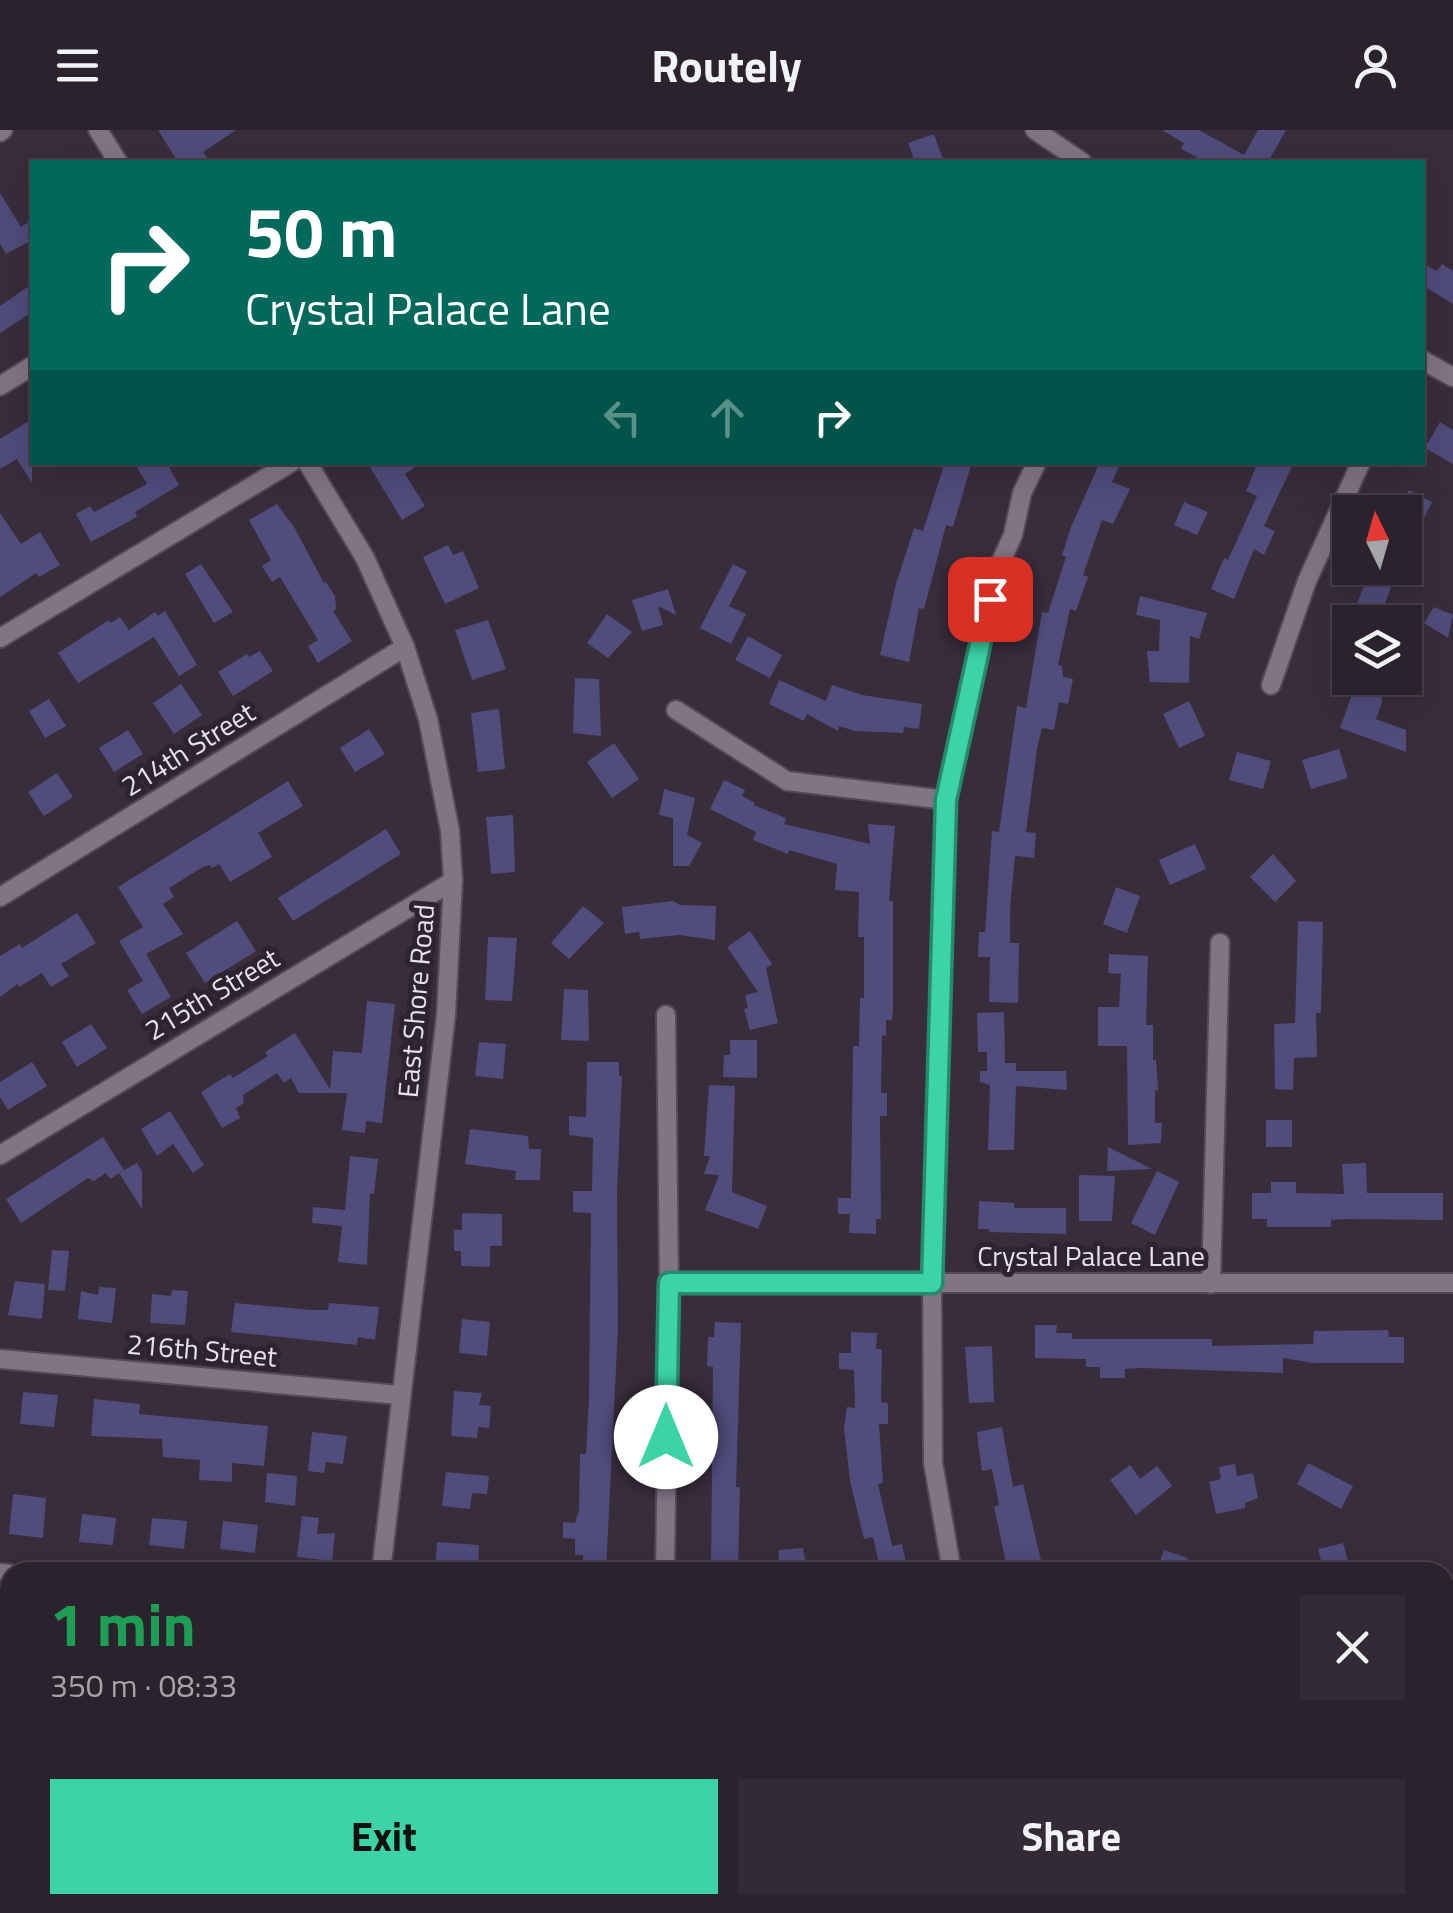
<!DOCTYPE html>
<meta charset="utf-8">
<style>
body{margin:0;font-family:"Titillium Web",sans-serif;background:#322a34;color:#f1f3f6;height:100vh;display:flex;flex-direction:column;font-size:38px;white-space:nowrap}
*{box-sizing:border-box;margin:0}
p{font-size:32px;color:#a5a4a9}
.icon{flex:none;width:55px;height:55px;fill:none;stroke:currentColor;stroke-width:2;stroke-linecap:round;stroke-linejoin:round}
.map{position:relative;flex:1;overflow:hidden}
.panel{position:absolute;left:0px;top:1432px;width:1455px;height:352px;display:flex;flex-direction:column;background:#2a222c;border-radius:30px 30px 0 0;box-shadow:0 10px 40px #0002,0 0 0 2px #463f48}
.panel>*{flex:none}
.hud{position:absolute;left:30px;top:30px;width:1395px;height:305px;border-radius:0px;box-shadow:0 10px 40px #0002,0 0 0 2px #463f48;background:#00695c;color:#fff;overflow:hidden}
.needle{width:65px;rotate:355deg}
.buttons{position:absolute;left:1332px;top:365px;display:grid;gap:20px}
.buttons a{display:grid;place-items:center;width:90px;height:90px;border-radius:0px;background:#2a222c;box-shadow:0 10px 40px #0002,0 0 0 2px #463f48;font-size:50px}
.pin{position:absolute;display:grid;place-items:center;width:85px;height:85px;color:#fff;margin:-42px;border-radius:20px;box-shadow:0 5px 15px #0006}
.me{position:absolute;width:110px;margin:-55px;rotate:0deg;stroke-linejoin:round;filter:drop-shadow(0 0 8px #0008)}
.turn{display:flex;align-items:center;gap:35px;height:210px;padding:0 50px;font-size:45px}
.turn .icon{width:130px;height:130px;stroke-width:2.5}
.turn b{display:block;font-size:70px;line-height:85px}
.lanes{display:flex;align-items:center;height:95px;padding:0 50px;background:#0003;justify-content:center;gap:50px;direction:ltr}
.lanes .off{opacity:.35}
.round{display:grid;place-items:center;flex:none;width:105px;height:105px;border-radius:0px;background:#322a34}
.headline{display:flex;align-items:center;justify-content:space-between;height:170px;padding:0 50px}
h1{font-size:60px;font-weight:700;line-height:75px;color:#1e9e55}
.cta{display:flex;gap:20px;margin-top:auto;padding:20px 50px}
.cta a{flex:1;height:115px;border-radius:0px;background:#3cd4a4;color:#111;font-size:40px;font-weight:700;line-height:115px;text-align:center}
.cta a+a{background:#322a34;color:#f1f3f6}
header{display:flex;justify-content:space-between;align-items:center;height:130px;padding:0 50px;background:#2a222c;font-size:45px;font-weight:700}
.map>svg:first-child{display:block}
.building{fill:#504c7b}
.lines{fill:none;stroke-linecap:round;stroke-linejoin:round}
.street-casing{stroke:#534a56;stroke-width:22}
.street{stroke:#807485;stroke-width:18}
.route-casing{stroke:#278a6b;stroke-width:25}
.route{stroke:#3cd4a4;stroke-width:18}
.labels{text-anchor:middle;stroke-width:10;stroke-linejoin:round;paint-order:stroke}
.street-label{font-size:28px;fill:#e8e2eb;stroke:#2d2331}
</style>
<header><svg class="icon" aria-label="menu" viewBox="0 0 24 24"><path d="M4 6h16M4 12h16M4 18h16"/></svg>Routely<svg class="icon" aria-label="person" viewBox="0 0 24 24"><circle cx="12" cy="8" r="4"/><path d="M4 21q1-7 8-7t8 7"/></svg></header>
<div class="map">
<svg width="1453" height="1783" viewBox="0 0 1453 1783">
<rect width="100%" height="100%" fill="#382d3b"/>
<g class="building">
<path d="M158,0H236L203,22L210,32H178Z"/>
<path d="M1162,0H1199L1244,25L1258,0H1286L1268,32H1206L1181,19L1184,13Z"/>
<path d="M934,4L944,32H915L908,13Z"/>
<path d="M0,63L21,97L32,90V110L6,124L0,114Z"/>
<path d="M1422,133L1437,141L1442,134L1453,141V174L1422,155Z"/>
<path d="M32,154V182L0,203V176Z"/>
<path d="M32,289V353L17,329L0,339V309Z"/>
<path d="M1440,292L1453,300V334L1425,318Z"/>
<path d="M134,332H166L179,355L135,382L137,387L91,412L76,384L90,376L94,382L147,354Z"/>
<path d="M367,332H422L405,344L425,376L402,390Z"/>
<path d="M945,332H972L953,397L946,395L924,479L919,478L909,532L880,525L896,454L914,398L923,401Z"/>
<path d="M1100,332H1121L1112,352L1130,359L1113,394L1102,390L1083,445L1088,447L1076,481L1070,479L1058,535L1062,536L1063,547L1073,549L1068,574L1059,572L1054,600L1042,598L1037,619L1026,702L1036,703L1034,728L1015,726L1010,778V813H1019L1018,873L989,872L990,827H978L979,802H985L992,701L999,702L1017,576L1026,578L1042,482L1048,483L1066,427L1062,425L1071,397Z"/>
<path d="M1258,332H1294L1264,396L1275,401L1264,425L1254,419L1234,469L1211,459L1224,428L1228,430L1257,366L1246,361Z"/>
<path d="M1409,360L1432,372L1405,424V382H1397Z"/>
<path d="M1184,372L1208,382L1197,405L1174,395Z"/>
<path d="M277,374L294,397L324,453L326,452L335,466L336,479L333,481L352,511L318,533L308,516L318,510L280,447L272,452L262,436L271,430L249,390Z"/>
<path d="M0,383L21,414L40,402L60,435L39,447L36,443L0,467Z"/>
<path d="M448,415L453,425L463,421L479,458L445,474L423,427Z"/>
<path d="M201,434L233,482L214,493L185,444Z"/>
<path d="M733,434L747,441L729,476L746,484L731,514L700,498Z"/>
<path d="M1371,438H1398L1378,492L1353,484Z"/>
<path d="M668,459L676,485L658,476L663,495L642,501L632,470Z"/>
<path d="M1140,466L1207,483L1199,509L1190,506L1189,553L1150,552L1147,521H1159L1160,490L1136,485Z"/>
<path d="M1434,477L1453,485L1448,508L1424,493Z"/>
<path d="M165,481L197,535L179,546L154,507L78,553L58,523L109,490L111,493L120,487L129,500L155,482L158,486Z"/>
<path d="M607,484L632,502L608,528L587,513Z"/>
<path d="M488,490L506,539L472,550L455,500Z"/>
<path d="M748,506L782,525L770,548L735,530Z"/>
<path d="M260,521L273,541L233,566L218,542L247,524L249,527Z"/>
<path d="M575,548L599,549L601,606L573,603Z"/>
<path d="M1358,548H1380L1382,573L1376,589L1406,600V622L1340,598Z"/>
<path d="M779,550L826,571L832,555L862,565L922,574L919,599L904,597L903,603L855,601L839,596L838,601L807,584L804,591L769,574Z"/>
<path d="M181,554L202,585L174,604L153,573Z"/>
<path d="M49,569L66,596L45,608L29,581Z"/>
<path d="M1189,571L1205,606L1179,618L1163,584Z"/>
<path d="M499,579L505,639L478,642L471,583Z"/>
<path d="M369,599L385,624L355,642L340,618Z"/>
<path d="M128,600L143,624L114,642L99,618Z"/>
<path d="M614,613L639,649L612,668L587,632Z"/>
<path d="M1339,619L1348,648L1311,659L1302,630Z"/>
<path d="M1237,622L1271,631L1263,659L1229,650Z"/>
<path d="M57,643L73,667L44,686L28,662Z"/>
<path d="M724,650L745,660L742,666L755,673L753,675L786,688L784,694L870,714L868,694L895,696L889,771H893V880L892,890H886V906L882,905L881,963H887V986H880L881,1089H876V1104L849,1103L850,1084H838V1068H851L853,916H859L860,868H864V807H858L859,762L835,760L837,734L789,720L788,724L753,710L756,702L710,679Z"/>
<path d="M288,651L303,676L258,703L272,727L230,752L219,734L212,738L210,735L203,737L169,758L174,767L163,774L183,804L146,824L171,867L142,884L127,860L143,851L119,811L143,797L118,757Z"/>
<path d="M664,659L695,668L687,705L702,713L689,736H673V688L659,685Z"/>
<path d="M513,685L515,742L491,744L486,687Z"/>
<path d="M386,699L401,724L293,791L278,768Z"/>
<path d="M1195,714L1206,739L1170,755L1159,730Z"/>
<path d="M1273,724L1296,751L1275,772L1250,747Z"/>
<path d="M1116,757L1140,766L1127,803L1103,794Z"/>
<path d="M673,771L680,775L716,776L715,810L679,805L640,809L639,802L625,804L622,777Z"/>
<path d="M583,776L604,793L569,829L551,813Z"/>
<path d="M77,783L96,813L61,834L69,846L51,857L42,843L19,857L17,854L0,867V826L20,814L22,818Z"/>
<path d="M237,791L256,821L205,853L186,823Z"/>
<path d="M1298,791L1323,792L1321,883H1316L1317,927L1294,928L1293,960L1275,959L1274,894L1295,893Z"/>
<path d="M750,801L772,834L766,838L778,893L750,900L744,879L748,878L745,865L758,862L727,817Z"/>
<path d="M488,807L517,808L512,871L485,870Z"/>
<path d="M1109,824L1148,826L1146,895H1153V930H1156L1158,960H1155V993H1162L1161,1013L1128,1015L1127,916H1098V877H1119L1121,844L1108,843Z"/>
<path d="M564,859L588,860L589,911L561,910Z"/>
<path d="M367,871L395,874L382,993L366,991L365,1003L342,1000L347,963H299L291,948L284,953L277,943L243,965L244,973L236,978L240,988L222,998L201,962L230,944L233,948L268,926L265,922L295,903L330,959L333,921L362,923Z"/>
<path d="M1004,882L1005,933H1016V941H1066L1067,960L1016,956L1014,1020H988L990,955L980,952V941H987V922H978L977,883Z"/>
<path d="M91,894L107,918L77,937L62,912Z"/>
<path d="M730,910H757V948L723,947L724,925H730Z"/>
<path d="M479,912L506,914L503,949L475,946Z"/>
<path d="M32,932L47,956L8,980L0,967V952Z"/>
<path d="M587,932H619V946H622L617,1062L618,1197L606,1442H583V1425H575V1409L563,1408V1392L575,1393L579,1380L580,1324H586L589,1268L591,1083L573,1082V1061H592L593,1008L569,1005V986L586,987Z"/>
<path d="M709,955L735,956L732,1062L767,1076L758,1099L705,1080L719,1045L704,1044L710,1026H704Z"/>
<path d="M170,981L204,1035L193,1043L173,1014L157,1026L141,999Z"/>
<rect x="1266" y="990" width="26" height="27"/>
<path d="M470,999L528,1006L529,1019H541L540,1050H515L516,1041L465,1034Z"/>
<path d="M103,1007L124,1040L110,1049L106,1043L94,1051L88,1048L21,1093L6,1069Z"/>
<path d="M1108,1017L1152,1039L1107,1041Z"/>
<path d="M350,1026L378,1029L374,1064L370,1063L367,1135L338,1132L342,1096L312,1093L313,1077L345,1080Z"/>
<path d="M137,1033L142,1041V1079L119,1043Z"/>
<path d="M1366,1033L1367,1063H1443V1090L1347,1089L1331,1090V1097H1267V1089H1252V1063H1271V1052H1296V1063L1344,1064L1342,1034Z"/>
<path d="M1157,1041L1179,1052L1155,1105L1131,1093Z"/>
<path d="M1079,1045L1115,1046L1112,1091H1079Z"/>
<path d="M979,1071L1014,1073V1078H1066V1104L989,1102V1099H978Z"/>
<path d="M462,1083L502,1084V1116H490V1137L461,1136V1121H454V1100H462Z"/>
<path d="M52,1120L69,1121L65,1161L48,1160Z"/>
<path d="M15,1151L45,1154L42,1189L8,1185Z"/>
<path d="M99,1157L116,1158L112,1193L78,1189L81,1161L98,1165Z"/>
<path d="M172,1160L188,1161L185,1195L150,1193L152,1164L171,1166Z"/>
<path d="M235,1173L311,1180H328L329,1173L379,1177L375,1210L358,1207L357,1215L231,1202Z"/>
<path d="M462,1189L490,1192L487,1226L459,1223Z"/>
<path d="M715,1192L741,1193L736,1357H740L738,1442H714L711,1440L713,1237L707,1236L708,1207H714Z"/>
<path d="M1035,1195H1057L1056,1203H1072V1209H1212V1216L1313,1214L1314,1201L1388,1200L1389,1207H1404V1233H1314L1283,1228V1243L1141,1238L1125,1239V1248H1100V1237H1086V1229L1035,1228Z"/>
<path d="M851,1202L877,1203L876,1219H882L881,1272L888,1273V1294H879L883,1353L878,1354L892,1416L902,1414L908,1442H881L873,1407L864,1409L850,1351L844,1298L847,1277L855,1278L854,1240L839,1239V1223H851Z"/>
<path d="M992,1216L994,1272L969,1273L965,1217Z"/>
<path d="M454,1261L482,1263L479,1275L491,1276L489,1298L478,1297L477,1308L451,1306Z"/>
<path d="M23,1262L58,1265L54,1297L20,1294Z"/>
<path d="M94,1269L140,1274L139,1284L268,1296L264,1336L232,1333V1352L199,1350L200,1330L163,1327L162,1309L91,1306Z"/>
<path d="M1002,1297L1013,1357L1023,1354L1043,1439L1027,1442H1011L1006,1433L994,1377L999,1375L992,1339L982,1341L979,1320L977,1302Z"/>
<path d="M312,1302L347,1306L343,1334L326,1332L324,1343L308,1341Z"/>
<path d="M1308,1333L1353,1356L1341,1379L1297,1354Z"/>
<path d="M1235,1334L1237,1346L1253,1343L1258,1368L1245,1373V1378L1216,1384L1209,1352L1221,1349L1219,1337Z"/>
<path d="M1130,1335L1140,1349L1157,1336L1172,1356L1136,1385L1110,1350Z"/>
<path d="M446,1342L489,1346L487,1364L472,1363L470,1379L442,1376Z"/>
<path d="M267,1343L297,1346L295,1376L265,1372Z"/>
<path d="M13,1364L46,1368L43,1408L9,1404Z"/>
<path d="M82,1384L116,1388L113,1415L79,1412Z"/>
<path d="M302,1386L319,1388L317,1404L335,1403L332,1431L297,1427Z"/>
<path d="M152,1388L187,1391L184,1419L149,1415Z"/>
<path d="M223,1391L258,1395L255,1423L220,1419Z"/>
<path d="M437,1412L479,1415L478,1437L463,1436L462,1442H435Z"/>
<path d="M1343,1413L1351,1442H1324L1318,1419Z"/>
<path d="M803,1418L807,1440H778L779,1420Z"/>
<path d="M1164,1420L1188,1428L1184,1442H1156Z"/>
</g>
<g class="lines">
<defs>
<g id="street">
<path d="M98,0L118,32"/>
<path d="M1035,0L1082,32"/>
<path d="M0,2L3,0"/>
<path d="M1422,230L1453,247"/>
<path d="M0,256L32,236"/>
<path d="M307,332L365,428L405,517L428,589L450,701L453,751L446,885L381,1442"/>
<path d="M0,508L292,332"/>
<path d="M1271,555L1307,451L1361,332"/>
<path d="M676,580L787,651L946,670"/>
<path d="M0,767L405,517"/>
<path d="M0,1025L453,751"/>
<path d="M669,1153H1453"/>
<path d="M1211,1154L1220,813"/>
<path d="M0,1229L400,1265"/>
<path d="M665,1442L669,1153L666,885"/>
<path d="M952,1442L933,1332L932,1153L946,670L996,442L1013,405L1022,363L1037,332"/>
<path d="M0,1443L10,1444"/>
<path d="M0,1669H10"/>
<path d="M831,1775L843,1783"/>
<path d="M1260,1775L1261,1783"/>
<path d="M344,1783L345,1775"/>
<path d="M771,1783L779,1775"/>
</g>
</defs>
<use href="#street" class="street-casing"/>
<use href="#street" class="street"/>
</g>
<g class="lines">
<defs>
<path id="route" d="M666,1307L669,1153H932L946,670L990,469"/>
</defs>
<use href="#route" class="route-casing"/>
<use href="#route" class="route"/>
</g>
<g class="labels">
<g class="street-label">
<text transform="translate(188 619) rotate(-32)" y="10">214th Street</text>
<text transform="translate(212 864) rotate(-31)" y="10">215th Street</text>
<text transform="translate(416 871) rotate(-85)" y="10">East Shore Road</text>
<text x="1091" y="1136">Crystal Palace Lane</text>
<text transform="translate(202 1220) rotate(5)" y="10">216th Street</text>
</g>
</g>
</svg>
<div class="buttons">
<a><svg class="needle" viewBox="-14 -14 28 28"><path d="M0-13l5 13h-10z" fill="#e53935"/><path d="M0 13l5-13h-10z" fill="#a5a4a9"/></svg></a>
<a><svg class="icon" aria-label="layers" viewBox="0 0 24 24"><path d="M12 4l9 5-9 5-9-5zM3 14l9 5 9-5"/></svg></a>
</div>
<div class="pin" style="left:990px;top:469px;background:#d93025"><svg class="icon" aria-label="arrive" viewBox="0 0 24 24"><path d="M6 21V4h12l-3 4 3 4H6"/></svg></div>
<svg class="me" style="left:666px;top:1307px" viewBox="-20 -20 40 40"><circle r="19" fill="#fff"/><path d="M0-13L10 11 0 6-10 11z" fill="#3cd4a4"/></svg>
<div class="hud">
<div class="turn"><svg class="icon" aria-label="right" viewBox="0 0 24 24"><path d="M7 20v-9h11M14 6l5 5-5 5"/></svg><div><b>50 m</b>Crystal Palace Lane</div></div>
<div class="lanes"><svg class="icon off" aria-label="left" viewBox="0 0 24 24"><path d="M17 20v-9H6M10 6l-5 5 5 5"/></svg><svg class="icon off" aria-label="ahead" viewBox="0 0 24 24"><path d="M12 20V5M6 11l6-6 6 6"/></svg><svg class="icon" aria-label="right" viewBox="0 0 24 24"><path d="M7 20v-9h11M14 6l5 5-5 5"/></svg></div>
</div>
<section class="panel">
<div class="headline"><div><h1>1 min</h1><p>350 m · 08:33</p></div><a class="round"><svg class="icon" aria-label="close" viewBox="0 0 24 24"><path d="M6 6l12 12M18 6L6 18"/></svg></a></div>
<div class="cta"><a>Exit</a><a>Share</a></div>
</section>
</div>
